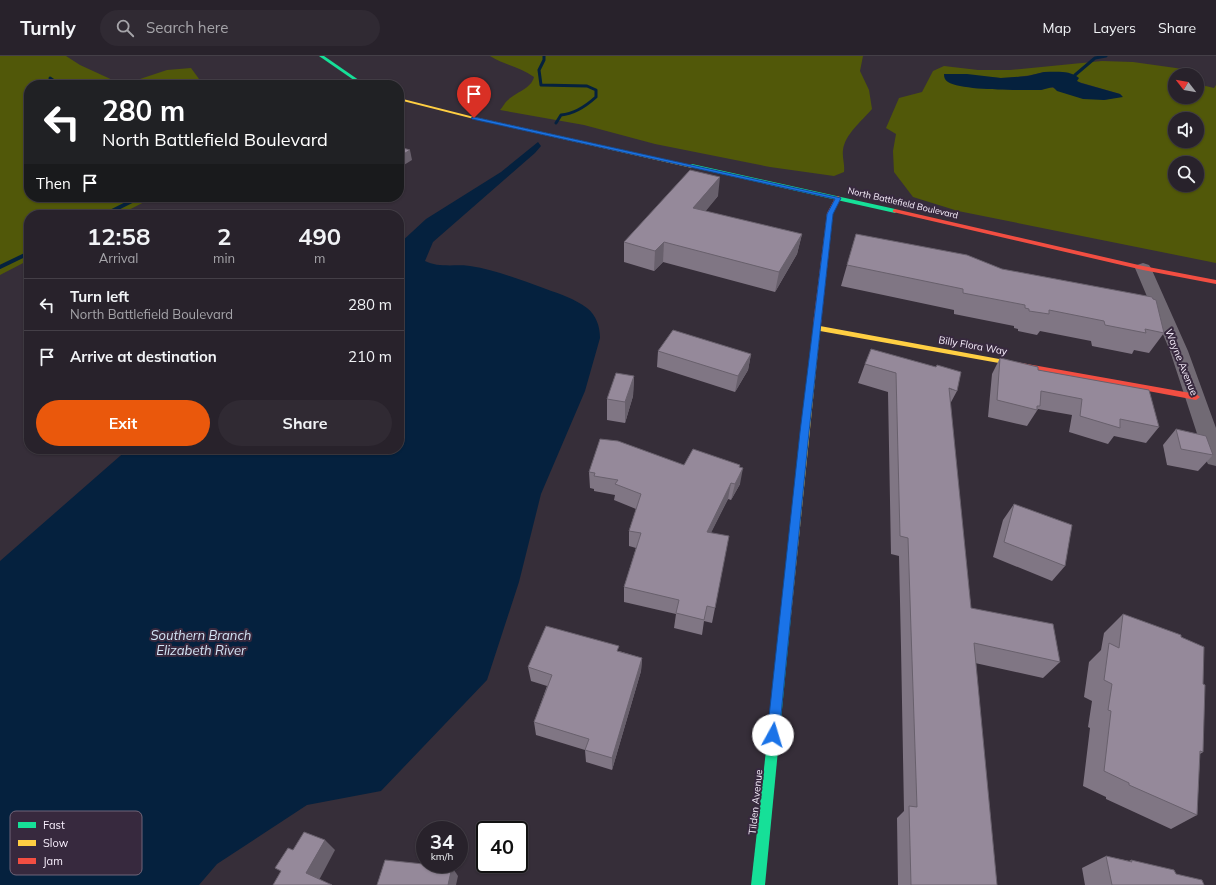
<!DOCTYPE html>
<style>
body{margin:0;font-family:Mulish,sans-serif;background:#302a33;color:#f1f3f6;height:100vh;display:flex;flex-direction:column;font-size:15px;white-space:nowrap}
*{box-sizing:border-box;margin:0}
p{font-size:13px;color:#a5a4a9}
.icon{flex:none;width:22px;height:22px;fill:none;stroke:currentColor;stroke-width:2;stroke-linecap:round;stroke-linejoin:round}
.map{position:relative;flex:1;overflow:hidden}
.panel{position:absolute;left:24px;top:154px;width:380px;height:244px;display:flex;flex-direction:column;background:#28222b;border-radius:16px;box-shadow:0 1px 3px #0004,0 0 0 1px #443f47}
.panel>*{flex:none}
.top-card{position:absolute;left:24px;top:24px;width:380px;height:122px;border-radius:16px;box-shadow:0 1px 3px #0004,0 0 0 1px #443f47;background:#202124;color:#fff;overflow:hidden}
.needle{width:26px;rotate:301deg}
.fabs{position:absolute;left:1168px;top:12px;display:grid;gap:8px}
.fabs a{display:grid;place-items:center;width:36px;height:36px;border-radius:50%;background:#28222b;box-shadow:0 1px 3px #0004,0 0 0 1px #443f47;font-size:20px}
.speed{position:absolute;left:416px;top:765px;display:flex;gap:8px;font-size:20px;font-weight:700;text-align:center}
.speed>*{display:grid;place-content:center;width:52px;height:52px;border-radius:50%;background:#28222b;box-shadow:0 1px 3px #0004,0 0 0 1px #443f47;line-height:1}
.speed small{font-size:10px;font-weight:400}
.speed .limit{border:2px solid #111;border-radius:6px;background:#fff;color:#111}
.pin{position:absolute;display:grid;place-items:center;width:34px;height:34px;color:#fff;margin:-41px -17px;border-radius:50% 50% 50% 0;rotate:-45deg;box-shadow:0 0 4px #0007}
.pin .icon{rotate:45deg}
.me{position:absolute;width:44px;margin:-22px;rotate:6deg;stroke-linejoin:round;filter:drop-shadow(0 0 3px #0008)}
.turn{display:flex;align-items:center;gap:14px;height:84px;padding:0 12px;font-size:18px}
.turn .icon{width:52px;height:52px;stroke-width:2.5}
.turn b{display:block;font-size:28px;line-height:34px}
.then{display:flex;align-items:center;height:38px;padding:0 12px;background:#0003;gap:8px;font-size:15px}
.eta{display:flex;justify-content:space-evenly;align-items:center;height:68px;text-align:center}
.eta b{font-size:24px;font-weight:700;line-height:28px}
.button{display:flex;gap:8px;margin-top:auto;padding:8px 12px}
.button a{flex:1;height:46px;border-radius:24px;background:#ea580c;color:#fff;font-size:16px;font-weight:700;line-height:46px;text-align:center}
.button a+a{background:#302a33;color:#f1f3f6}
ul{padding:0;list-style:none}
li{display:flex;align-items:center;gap:12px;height:52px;padding:0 12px;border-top:1px solid #443f47}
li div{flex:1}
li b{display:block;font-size:15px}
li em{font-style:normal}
header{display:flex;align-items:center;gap:24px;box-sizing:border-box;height:56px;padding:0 20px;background:#28222b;border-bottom:1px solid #443f47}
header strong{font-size:19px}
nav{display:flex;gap:22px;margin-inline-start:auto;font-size:14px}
.search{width:280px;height:36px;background:#302a33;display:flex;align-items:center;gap:10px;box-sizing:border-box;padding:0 14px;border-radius:22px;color:#a5a4a9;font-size:15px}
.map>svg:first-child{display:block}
.green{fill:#515809;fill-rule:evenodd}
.water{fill:#05213e}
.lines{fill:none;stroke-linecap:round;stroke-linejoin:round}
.stream-far1{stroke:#05213e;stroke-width:3}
.stream{stroke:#05213e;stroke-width:4}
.street{fill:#716a74;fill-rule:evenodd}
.fast{fill:#16e098;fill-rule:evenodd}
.slow{fill:#ffcf43;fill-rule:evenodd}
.jam{fill:#f24e42;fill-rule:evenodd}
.wall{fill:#807684}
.shaded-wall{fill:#68606c}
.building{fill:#95899a;stroke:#68606c}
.route{fill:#1a73e8;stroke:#114b97}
.labels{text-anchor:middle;stroke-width:4;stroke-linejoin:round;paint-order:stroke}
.far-street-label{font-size:9px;fill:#f9f0fe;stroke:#37293e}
.street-label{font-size:10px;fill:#f9f0fe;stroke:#37293e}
.near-water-label{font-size:13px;font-style:italic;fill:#d4e4f5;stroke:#37293e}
.key{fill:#37293e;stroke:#716578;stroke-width:1}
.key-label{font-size:11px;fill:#f9f0fe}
</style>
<header>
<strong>Turnly</strong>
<div class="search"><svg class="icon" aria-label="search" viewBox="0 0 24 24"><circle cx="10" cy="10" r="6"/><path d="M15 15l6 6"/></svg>Search here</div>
<nav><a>Map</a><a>Layers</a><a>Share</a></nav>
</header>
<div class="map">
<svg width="1216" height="829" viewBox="0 0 1216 829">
<rect width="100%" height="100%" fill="#362e39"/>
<g class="green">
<path d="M0,0H66L80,9L117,26H131L167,14L191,12L199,23L198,29H29V141H154L119,159H29V204L0,219Z"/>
<path d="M490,0H863L860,15L869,34L872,53C862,65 845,78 843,94C842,101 845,109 844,116L834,120L770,111L655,88L584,69L500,54C503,51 505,46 508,44C516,36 531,33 534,21C520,11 504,9 490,0Z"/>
<path d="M1102,5L1133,6L1190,14L1192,19H1175V41H1197V28L1214,32L1216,29V207L958,155L913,141L894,116L893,95L896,78L886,72L899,42L922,36L933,15L944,10L978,14H1010ZM1044,16L1120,38L1122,40L1104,44L1049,31L1041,34L991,33L944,19C963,17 981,21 1000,22C1014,22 1029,20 1044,16ZM1175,63H1197V85H1175ZM1175,107H1197V129H1175Z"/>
</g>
<g class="water">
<path d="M1044,16C1055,16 1070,14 1079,22L1077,25L1081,27L1120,38L1123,41L1104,44L1083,43L1057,35L1053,31L1041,34C1021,34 963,35 948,26C945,24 944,22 944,18H967L1001,22L1028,20Z"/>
<path d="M538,86L541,90L535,97L433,186L425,205C438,212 455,208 470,210C496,214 521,224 546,233C560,238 575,243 587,252C596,259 600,270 600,282L585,335L541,438L519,526L487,624L381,735L307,749L217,808L199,829H0V505L128,393H399V188L426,163L501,116Z"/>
</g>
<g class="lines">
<g class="stream-far1">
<path d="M544,0V4L539,14L541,29L587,30L596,34V41C586,50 575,58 561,59L556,67"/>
<path d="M1075,19L1095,2L1106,0"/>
<path d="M50,22L60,29"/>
</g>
<g class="stream">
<path d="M104,159L140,141"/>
<path d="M0,211L29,197"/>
</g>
<path class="street" d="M1143,207L1149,209L1151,212L1188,295L1216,372V410L1208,408L1205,402L1170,295L1135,212L1137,209Z"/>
<g class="fast">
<path d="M319,0H324L366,29H361Z"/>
<path d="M692,108L895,153L898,155L895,157L690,111L689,110Z"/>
<path d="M786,555L790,557L791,560L765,829H751L781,560L782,557Z"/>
</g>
<g class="slow">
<path d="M399,42L474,61L695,110L692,112L474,63L399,44Z"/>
<path d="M814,266H820V270L1010,305L1014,307L1010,309L820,275L791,560L790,563L786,565L782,563L781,560Z"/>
</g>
<g class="jam">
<path d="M838,140L841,142L833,157L821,268L817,270L813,268L827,157L835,142Z"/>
<path d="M895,153L1143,210L1216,224V228L1143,214L893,156V154Z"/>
<path d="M1007,305H1010L1196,338L1200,341L1196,344L1010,309L1006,307Z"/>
</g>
</g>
<g class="wall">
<path d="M718,140L705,155L802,178L797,198L775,236L663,206L654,215L624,206V186Z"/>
<path d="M856,178L1164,277L1149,297L1134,294L1132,298L1092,290L1091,285L1040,275L1037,279L1018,275V273L1014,272V270L954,258V254L841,230Z"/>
<path d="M658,295L751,298L748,314L735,336L657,311Z"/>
<path d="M1000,302L1038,314L1159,371L1146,387L1114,380L1108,388L1069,376L1072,359L1038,353L1027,370L988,361L992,318Z"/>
<path d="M865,308L957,335L950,348L971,552L1060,606L1043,622L975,607L997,829H898L897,762L904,755L901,591L899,500L891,498L888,336L858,327Z"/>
<path d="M634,320L633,340L625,367L607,364V343Z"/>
<path d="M1176,373L1213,399L1198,415L1167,409L1163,389Z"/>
<path d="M684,409H740V428L731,444L728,443L711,476L715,552L712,567L704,565L702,579L674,572L676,558L624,546V531L636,492L629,490V475L636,453L614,444L615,439L594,435V433L590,432L589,416Z"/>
<path d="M1014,448L1065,510L1052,525L993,501L1003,464Z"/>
<path d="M1123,558L1181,581L1203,628V696L1200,698L1197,759L1171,773L1106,743V741L1083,730L1090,672L1088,671L1092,645L1084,641L1089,606L1101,594L1104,577Z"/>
<path d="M619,595L642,602L641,615L612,714L586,706L585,694L536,679L534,666L547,630L531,625L528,611Z"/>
<path d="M1106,800L1129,805L1131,804L1176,818L1204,829H1085L1082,812Z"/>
</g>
<g class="shaded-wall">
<path d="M410,94L412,104L399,112V101Z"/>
<path d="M720,121L718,140L692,172L693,152Z"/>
<path d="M802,178L797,198L775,236L779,216Z"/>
<path d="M664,186L663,206L654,215L655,195Z"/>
<path d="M751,298L748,314L735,336L738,320Z"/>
<path d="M634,320L633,340L625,367V346Z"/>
<path d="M740,409L737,424L743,412L740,428L731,444L735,428Z"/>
<path d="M731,427L728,443L704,491L707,476Z"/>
<path d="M642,602L641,615L612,714V702Z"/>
<path d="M325,784L335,794L318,826L306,817Z"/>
<path d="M452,811L458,820L456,829H448Z"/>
</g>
<g class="building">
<path d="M399,91L410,94L399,101Z"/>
<path d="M690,114L720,121L693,152L802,178L779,216L664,186L655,195L624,186Z"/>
<path d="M856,178L967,199L1002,213L1152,241L1153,243L1156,244L1164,277L1145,273L1146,277L1105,269L1104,265L1049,254V258L1029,255V253L1025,252V249L963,237V233L847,209Z"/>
<path d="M673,274L751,298L738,320L658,295Z"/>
<path d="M871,293L936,311L937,309L961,316L957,335L949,332L971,552L1053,568L1060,606L974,587L997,829H911L909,750L917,751L911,574L908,482L900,480L896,317L865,308Z"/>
<path d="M1000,302L1038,311V314L1149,334L1159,371L1120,363V372L1080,360L1082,343L1041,335L1040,350H1037V354L997,344Z"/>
<path d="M616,317L634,320L625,346L607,343Z"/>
<path d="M1176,373L1206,380L1213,399L1181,393Z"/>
<path d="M600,383L618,385L684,409L693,393L740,409L739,411L743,412L735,428L731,427L707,476L729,480L715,552L707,550L704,564L676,557L679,544L624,531L641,477L629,475L641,438L615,428L618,424L594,420L595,417L589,416Z"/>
<path d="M1014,448L1072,469L1065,510L1004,486Z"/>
<path d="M1123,558L1181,579V581L1204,591L1203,628L1205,629L1203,696L1200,695L1197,759L1129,729V727L1104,715L1111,655L1108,654L1112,628L1104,624L1109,587L1119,592Z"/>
<path d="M546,570L619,590L617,595L642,602L612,702L585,694L589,683L534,666L552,619L528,611Z"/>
<path d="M304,776L325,784L306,817L332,829H273L281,815L275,812L288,792L293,794Z"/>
<path d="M1106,800L1132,806L1131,804L1174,814L1176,818L1202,824L1204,829H1112Z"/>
<path d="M385,804L452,811L448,829H377Z"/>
</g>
<path class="route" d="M474,61L841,142L833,158L809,376L779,679L778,683L773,685L769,683L767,679L800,376L827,158L835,143L472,63L471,62Z"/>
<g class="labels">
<g class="far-street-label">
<text transform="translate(903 147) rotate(13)" y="3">North Battlefield Boulevard</text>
</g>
<g class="street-label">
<text transform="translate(973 289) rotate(10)" y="4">Billy Flora Way</text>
<text transform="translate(1182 306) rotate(68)" y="4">Wayne Avenue</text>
<text transform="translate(755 746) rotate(-84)" y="4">Tilden Avenue</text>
</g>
<g class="near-water-label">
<text x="201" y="584">Southern Branch<tspan x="201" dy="15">Elizabeth River</tspan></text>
</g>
</g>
<rect x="10" y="755" width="132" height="64" rx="6" class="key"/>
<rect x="18" y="766" width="18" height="6" fill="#16e098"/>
<rect x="18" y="784" width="18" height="6" fill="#ffcf43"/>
<rect x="18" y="802" width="18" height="6" fill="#f24e42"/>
<g class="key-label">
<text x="43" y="773">Fast</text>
<text x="43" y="791">Slow</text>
<text x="43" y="809">Jam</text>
</g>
</svg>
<div class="fabs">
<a><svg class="needle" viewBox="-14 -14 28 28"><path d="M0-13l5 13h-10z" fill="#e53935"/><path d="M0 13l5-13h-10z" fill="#a5a4a9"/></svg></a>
<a><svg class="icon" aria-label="sound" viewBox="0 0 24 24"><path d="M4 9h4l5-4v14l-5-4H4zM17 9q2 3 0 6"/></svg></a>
<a><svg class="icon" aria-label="search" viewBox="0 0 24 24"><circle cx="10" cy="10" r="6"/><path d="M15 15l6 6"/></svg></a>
</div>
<div class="speed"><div>34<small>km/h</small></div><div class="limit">40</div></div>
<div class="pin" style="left:474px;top:62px;background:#d93025"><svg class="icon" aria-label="arrive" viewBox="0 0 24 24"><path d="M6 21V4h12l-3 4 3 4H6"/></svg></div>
<svg class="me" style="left:773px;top:679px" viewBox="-20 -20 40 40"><circle r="19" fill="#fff"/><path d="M0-13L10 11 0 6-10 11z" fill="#1a73e8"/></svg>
<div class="top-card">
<div class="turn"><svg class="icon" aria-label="left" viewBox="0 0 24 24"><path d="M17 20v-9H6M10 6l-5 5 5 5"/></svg><div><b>280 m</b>North Battlefield Boulevard</div></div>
<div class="then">Then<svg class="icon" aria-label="arrive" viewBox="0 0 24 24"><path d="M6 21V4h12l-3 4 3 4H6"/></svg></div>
</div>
<section class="panel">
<div class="eta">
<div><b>12:58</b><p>Arrival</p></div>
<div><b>2</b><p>min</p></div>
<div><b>490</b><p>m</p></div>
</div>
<ul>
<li><svg class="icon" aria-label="left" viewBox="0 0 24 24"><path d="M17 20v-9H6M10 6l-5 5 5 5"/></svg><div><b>Turn left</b><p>North Battlefield Boulevard</p></div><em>280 m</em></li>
<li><svg class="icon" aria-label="arrive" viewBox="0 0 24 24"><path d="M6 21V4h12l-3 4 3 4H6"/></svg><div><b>Arrive at destination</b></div><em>210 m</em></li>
</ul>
<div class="button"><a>Exit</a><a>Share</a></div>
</section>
</div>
